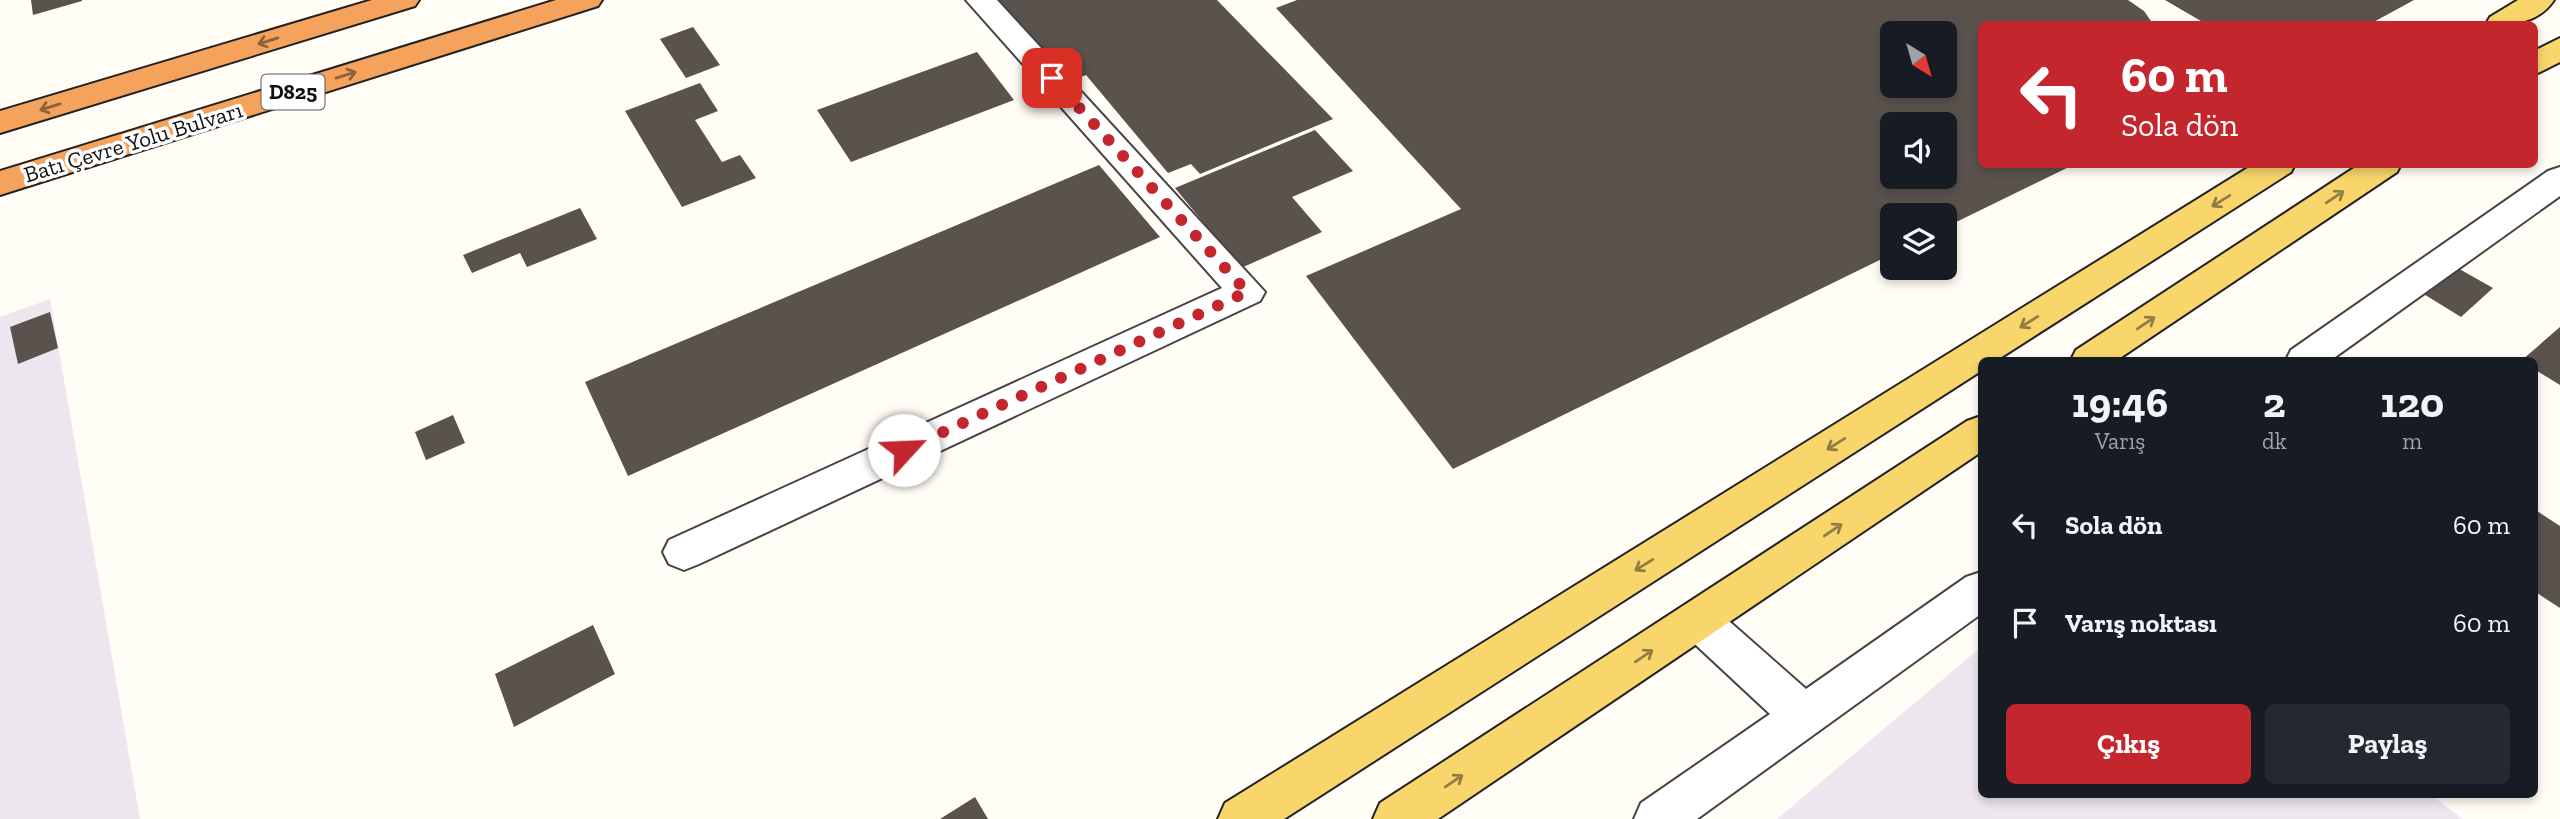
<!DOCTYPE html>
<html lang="tr">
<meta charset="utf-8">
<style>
body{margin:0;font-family:"Zilla Slab",serif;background:#242831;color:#f1f3f6;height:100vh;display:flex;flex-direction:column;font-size:26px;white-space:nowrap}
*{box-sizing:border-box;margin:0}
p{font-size:23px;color:#9ea1a6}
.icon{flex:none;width:38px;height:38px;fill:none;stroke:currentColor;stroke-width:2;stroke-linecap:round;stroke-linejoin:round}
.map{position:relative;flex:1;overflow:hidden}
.side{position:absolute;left:1978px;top:357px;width:560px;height:441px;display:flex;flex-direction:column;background:#171b24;border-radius:10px;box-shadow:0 4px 10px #0003}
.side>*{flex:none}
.banner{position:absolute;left:1978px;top:21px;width:560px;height:147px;border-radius:10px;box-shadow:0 4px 10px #0003;background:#c4262e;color:#fff;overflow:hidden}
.needle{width:46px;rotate:143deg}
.tools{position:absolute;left:1880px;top:21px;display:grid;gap:14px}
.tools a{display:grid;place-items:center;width:77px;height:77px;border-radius:10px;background:#171b24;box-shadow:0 4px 10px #0003;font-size:35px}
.pin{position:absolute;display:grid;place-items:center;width:60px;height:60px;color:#fff;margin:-30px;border-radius:14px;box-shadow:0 4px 10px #0006}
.me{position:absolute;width:77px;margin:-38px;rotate:65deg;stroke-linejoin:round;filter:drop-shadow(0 0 5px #0008)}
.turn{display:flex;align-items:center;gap:24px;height:147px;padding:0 28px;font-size:32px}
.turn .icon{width:91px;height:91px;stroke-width:2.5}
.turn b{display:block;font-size:49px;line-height:60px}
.eta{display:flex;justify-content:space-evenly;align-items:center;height:119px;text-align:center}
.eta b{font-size:42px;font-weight:800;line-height:49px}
.cta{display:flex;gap:14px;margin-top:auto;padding:14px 28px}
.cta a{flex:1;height:80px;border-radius:10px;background:#c4262e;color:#fff;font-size:28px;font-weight:800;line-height:80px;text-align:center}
.cta a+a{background:#242831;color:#f1f3f6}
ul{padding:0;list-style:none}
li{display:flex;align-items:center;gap:21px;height:98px;padding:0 28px}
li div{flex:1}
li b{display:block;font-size:26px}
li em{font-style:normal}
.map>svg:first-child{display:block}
.industrial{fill:#eee6ef}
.building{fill:#5a524d;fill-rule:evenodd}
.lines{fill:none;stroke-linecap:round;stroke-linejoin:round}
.minor-casing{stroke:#444;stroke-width:4}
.major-casing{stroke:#222;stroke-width:4}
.highway-casing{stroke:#222;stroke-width:4}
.minor{fill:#fff;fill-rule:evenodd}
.major{fill:#f9d66b;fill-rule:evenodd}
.highway{fill:#f5a25d;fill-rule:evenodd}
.oneway{stroke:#8e613b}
.oneway2{stroke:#917d42}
.route{stroke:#c4262e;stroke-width:12;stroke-dasharray:0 21.6}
.labels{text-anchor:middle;stroke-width:7;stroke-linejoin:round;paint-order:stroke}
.shield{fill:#fff;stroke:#585858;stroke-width:2}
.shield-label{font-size:21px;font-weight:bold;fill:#111}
.street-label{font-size:23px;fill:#111;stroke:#fff}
</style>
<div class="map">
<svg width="2560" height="819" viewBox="0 0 2560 819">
<rect width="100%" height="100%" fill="#fffdf5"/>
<g class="industrial">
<path d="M50,299L140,819H0V317Z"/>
<path d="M1981,647V794L2431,795L2463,819H1777Z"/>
</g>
<g class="building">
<path d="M31,0H82V1L33,15Z"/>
<path d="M997,0H1217L1333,119L1200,174L1191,164L1168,173L1086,75L1065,83Z"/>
<path d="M1297,0H2128L2144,11L2153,24H1981V164H2075L1944,228V215H1892V254L1453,469L1306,276L1461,209L1276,8ZM1892,33H1944V86H1892ZM1892,124H1944V177H1892Z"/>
<path d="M2165,0H2414L2370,24H2206Z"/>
<path d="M693,27L720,65L686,78L660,39Z"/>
<path d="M977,52L1014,100L851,162L817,110Z"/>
<path d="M700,83L718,111L695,120L722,162L740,155L756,178L682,207L625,111Z"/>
<path d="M1315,130L1353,171L1292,197L1322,232L1241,268L1175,188Z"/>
<path d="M1099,165L1160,237L628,476L585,382Z"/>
<path d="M580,208L597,239L527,267L520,253L472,273L463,255Z"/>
<path d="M2454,266L2493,288L2461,317L2422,293Z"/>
<path d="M50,312L58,348L18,364L10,327Z"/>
<path d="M2560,327V385L2534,369V360H2522Z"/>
<path d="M453,415L465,443L426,460L415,432Z"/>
<path d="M2534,509L2560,526V608L2534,591Z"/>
<path d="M593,625L615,674L514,727L495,674Z"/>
<path d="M975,797L988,819H940Z"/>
</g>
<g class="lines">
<defs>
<g id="minor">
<path d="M966,0H997L1265,292L1260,301L699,564L684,570L669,564L663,552L669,540L1222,288Z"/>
<path d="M2560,167V196L2331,360H2286L2291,350L2548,171Z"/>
<path d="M1981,572V614L1697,819H1634L1641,803L1770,714L1683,633L1677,620L1683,607L1698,601L1713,607L1806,689L1966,577Z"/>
</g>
<g id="major">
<path d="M2518,0H2554C2537,25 2513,24 2486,24L2490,17Z"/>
<path d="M2560,38V62L2534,75V51Z"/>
<path d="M2254,164H2295L2291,172L1997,360H1981V371L1284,819H1218L1225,803Z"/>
<path d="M2360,164H2401L2397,172L2117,360H2071L2076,350Z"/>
<path d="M1981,416V452L1438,819H1373L1380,803L1967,421Z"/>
</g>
<g id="highway">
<path d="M372,0H419L415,6L0,133V111Z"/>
<path d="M556,0H602L598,6L0,195V171Z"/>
</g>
</defs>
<use href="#minor" class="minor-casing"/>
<use href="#major" class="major-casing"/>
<use href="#highway" class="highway-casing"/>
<use href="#minor" class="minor"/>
<use href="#major" class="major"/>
<use href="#highway" class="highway"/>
</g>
<defs><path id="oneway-shaft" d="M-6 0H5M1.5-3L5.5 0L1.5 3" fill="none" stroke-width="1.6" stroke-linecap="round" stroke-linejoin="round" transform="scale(1.75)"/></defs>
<g class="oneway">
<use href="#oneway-shaft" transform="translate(268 41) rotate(163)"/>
<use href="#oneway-shaft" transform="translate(346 75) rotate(-17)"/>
<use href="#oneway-shaft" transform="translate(50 107) rotate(163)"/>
</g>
<g class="oneway2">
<use href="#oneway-shaft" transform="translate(2335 197) rotate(-34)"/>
<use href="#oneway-shaft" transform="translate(2221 201) rotate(148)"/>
<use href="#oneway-shaft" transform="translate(2029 322) rotate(148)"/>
<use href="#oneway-shaft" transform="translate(2146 323) rotate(-34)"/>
<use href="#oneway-shaft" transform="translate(1836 444) rotate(148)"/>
<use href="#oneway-shaft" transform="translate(1833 530) rotate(-34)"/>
<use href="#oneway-shaft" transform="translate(1644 565) rotate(148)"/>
<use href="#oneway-shaft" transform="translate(1644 656) rotate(-34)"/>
<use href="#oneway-shaft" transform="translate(1454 781) rotate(-34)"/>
</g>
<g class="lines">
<path class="route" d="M904,450L1247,292L1052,78"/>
</g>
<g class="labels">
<rect class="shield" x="261.5" y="74.5" width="63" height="35" rx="5"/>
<g class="shield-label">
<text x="293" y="99">D825</text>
</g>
<g class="street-label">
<text transform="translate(133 142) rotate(-17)" y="8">Batı Çevre Yolu Bulvarı</text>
</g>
</g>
</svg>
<div class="tools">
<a><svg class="needle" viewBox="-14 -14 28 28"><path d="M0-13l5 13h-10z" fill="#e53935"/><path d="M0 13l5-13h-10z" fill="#9ea1a6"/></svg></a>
<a><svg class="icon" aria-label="sound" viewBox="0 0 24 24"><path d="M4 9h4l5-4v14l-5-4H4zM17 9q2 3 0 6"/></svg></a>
<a><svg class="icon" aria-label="layers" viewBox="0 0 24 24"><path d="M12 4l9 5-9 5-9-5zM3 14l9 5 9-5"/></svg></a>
</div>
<div class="pin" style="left:1052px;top:78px;background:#d93025"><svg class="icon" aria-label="arrive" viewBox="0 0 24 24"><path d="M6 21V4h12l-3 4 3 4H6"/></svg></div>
<svg class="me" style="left:904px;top:450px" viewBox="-20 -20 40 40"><circle r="19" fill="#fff"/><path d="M0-13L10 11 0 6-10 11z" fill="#c4262e"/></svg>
<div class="banner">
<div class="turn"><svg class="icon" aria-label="left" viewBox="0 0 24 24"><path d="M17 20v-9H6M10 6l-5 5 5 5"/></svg><div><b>60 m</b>Sola dön</div></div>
</div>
<section class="side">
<div class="eta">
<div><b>19:46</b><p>Varış</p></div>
<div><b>2</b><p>dk</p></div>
<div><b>120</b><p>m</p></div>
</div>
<ul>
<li><svg class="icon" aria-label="left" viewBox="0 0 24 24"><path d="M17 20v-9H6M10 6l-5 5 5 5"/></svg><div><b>Sola dön</b></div><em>60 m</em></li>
<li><svg class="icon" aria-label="arrive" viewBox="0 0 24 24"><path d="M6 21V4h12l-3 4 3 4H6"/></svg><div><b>Varış noktası</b></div><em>60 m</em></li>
</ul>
<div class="cta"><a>Çıkış</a><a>Paylaş</a></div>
</section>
</div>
